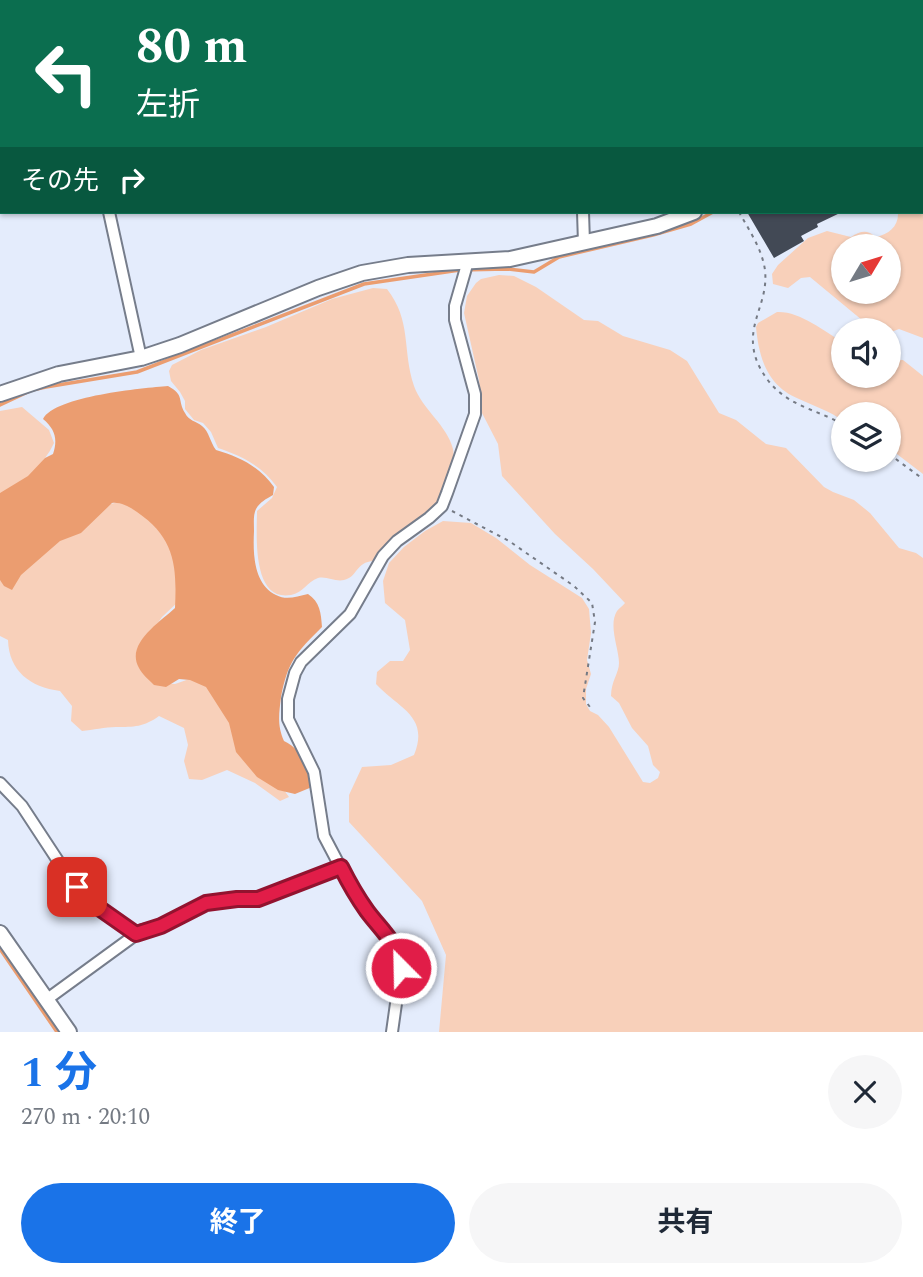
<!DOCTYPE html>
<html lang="ja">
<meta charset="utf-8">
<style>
body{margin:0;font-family:Spectral,"Noto Sans JP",serif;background:#f6f6f7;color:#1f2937;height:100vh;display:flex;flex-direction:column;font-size:26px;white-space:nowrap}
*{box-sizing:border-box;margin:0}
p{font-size:23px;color:#747a83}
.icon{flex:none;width:38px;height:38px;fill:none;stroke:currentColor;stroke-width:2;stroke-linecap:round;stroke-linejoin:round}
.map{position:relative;height:1032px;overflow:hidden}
.sheet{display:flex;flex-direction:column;background:#fff;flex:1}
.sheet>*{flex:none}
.banner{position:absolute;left:0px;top:0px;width:924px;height:214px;box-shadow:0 2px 5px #0004;background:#0b6e4f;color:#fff;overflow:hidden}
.needle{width:46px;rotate:52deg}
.tools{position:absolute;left:831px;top:234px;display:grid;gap:14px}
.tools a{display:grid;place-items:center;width:70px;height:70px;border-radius:50%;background:#fff;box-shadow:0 2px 5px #0004;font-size:35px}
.pin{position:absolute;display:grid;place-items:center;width:60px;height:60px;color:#fff;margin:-30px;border-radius:14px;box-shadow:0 4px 10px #0006}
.me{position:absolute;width:77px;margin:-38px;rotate:337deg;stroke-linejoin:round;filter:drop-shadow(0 0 5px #0008)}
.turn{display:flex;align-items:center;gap:24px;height:147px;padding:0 21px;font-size:32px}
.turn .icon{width:91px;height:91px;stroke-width:2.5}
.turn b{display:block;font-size:49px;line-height:60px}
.then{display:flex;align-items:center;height:66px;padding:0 21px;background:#0003;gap:14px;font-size:26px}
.round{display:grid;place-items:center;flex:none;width:74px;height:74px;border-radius:37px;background:#f6f6f7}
.head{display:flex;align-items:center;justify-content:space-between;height:119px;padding:0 21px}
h1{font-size:42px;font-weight:700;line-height:52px;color:#1a73e8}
.button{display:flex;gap:14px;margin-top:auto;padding:14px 21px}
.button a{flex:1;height:80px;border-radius:42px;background:#1a73e8;color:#fff;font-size:28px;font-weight:700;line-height:80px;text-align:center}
.button a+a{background:#f6f6f7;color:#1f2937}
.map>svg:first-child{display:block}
.green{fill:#f8d0ba;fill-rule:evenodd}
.water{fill:#eb9d70}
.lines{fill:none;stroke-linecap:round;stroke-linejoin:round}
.stream{stroke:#eb9d70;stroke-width:3.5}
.building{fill:#424955}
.minor-casing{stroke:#767d8b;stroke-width:14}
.tertiary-casing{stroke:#767d8b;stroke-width:18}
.path{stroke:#757a84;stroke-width:2;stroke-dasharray:3.5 5;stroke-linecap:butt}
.minor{stroke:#fff;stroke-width:10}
.tertiary{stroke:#fff;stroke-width:14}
.route-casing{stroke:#92132f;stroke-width:18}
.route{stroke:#e11d48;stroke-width:12}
</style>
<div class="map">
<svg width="923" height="1032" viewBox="0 0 923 1032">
<rect width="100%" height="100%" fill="#e4ecfc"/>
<g class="green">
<path d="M923,153V338L899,329L889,333V331L874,330L810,277L801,278L788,288L773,284L772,274L778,265L808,238L827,231L851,237C860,231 867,229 876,237C889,234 899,226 898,212H922ZM844,247H889V292H844Z"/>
<path d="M499,275L514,276L536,287L584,320L598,321L623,336L670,350L687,361L719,413L736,420L766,444L786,448L824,487L833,492L854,500L870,513L899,548L916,553L923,558V1032H439L446,955L422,901L349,822V795L362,767L391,765L414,755C430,716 398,708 376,684L377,672L390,661H403L410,650L405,620L385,603L383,581L389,563L404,547L425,531L443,521L471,523L496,538L530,565L582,598L589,609L591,633L587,660L591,674L586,689V704L590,711L598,715L609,727L643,782L650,783L658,778L660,772L653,765L648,746L632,728L619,703L611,696C611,681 619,673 619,663C619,649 608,625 617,611C619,608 623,606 625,603L593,569L555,534L502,476L498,444L482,413L479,380L464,313L467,296L476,283L481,279Z"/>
<path d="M373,288L387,289C412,321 402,350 414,386C422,409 447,425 453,449C455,458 451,466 448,475C444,486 442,500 433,509C415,529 388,536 374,561C355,562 358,577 344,580C335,582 327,576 318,578C307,582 303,593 291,595C251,602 257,533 257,511L272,498L277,487C262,466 242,456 218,448L211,432L203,423L194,420L185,409V401L180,392L171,381L169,371L172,365L201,350L266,327L332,299Z"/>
<path d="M777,312C800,311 823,331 843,342L844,376H889V359L903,360L923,376V474L889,448V415H844L843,421C830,411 814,406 799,399C767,386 759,358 756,327L758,323Z"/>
<path d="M22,407L49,430L54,443C44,465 21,485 0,497V411Z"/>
<path d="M124,501L163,528L172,549L179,601L162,617L147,639L159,683L175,684L195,677L211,687L289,797L280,801L255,783L227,770L202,780L189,779L184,761L188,745L184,728L159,716C144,727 134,727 116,727C105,727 93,730 82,731L71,721L72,706L60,691C30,687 9,671 8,640L0,636V580L8,583L101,506Z"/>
</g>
<path class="water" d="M168,386C185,395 177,400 185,413C189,421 196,421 202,426C209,431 210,442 216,450C240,457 260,467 274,487L273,495C266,499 260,502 256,509C253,515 254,524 254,531C253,552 253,584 276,595C287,601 297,596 308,594C320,602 321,613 322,627C296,653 288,661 281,697C279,714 277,725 284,741C302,749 308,768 312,787L295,794L278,790L257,777L236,752L229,723L206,687L190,680L179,679L166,687L154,685C149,680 142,674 139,668C125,644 160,622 175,608C177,566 175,538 137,512C130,507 121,502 112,503L81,533L60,541L21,575L12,590L4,586L0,580V493L28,476L45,458L53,454C58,439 55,429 43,419C55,396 143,388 168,386Z"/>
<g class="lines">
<g class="stream">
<path d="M922,130H923"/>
<path d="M0,405L32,390L46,387L137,372L364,284L460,270L507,269L534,272L559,257L653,235L691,224L713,212"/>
<path d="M0,949L57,1032"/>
</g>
</g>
<path class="building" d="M747,212H842L817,224L818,227L801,236L804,241L774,258Z"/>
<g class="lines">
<defs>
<g id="minor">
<path d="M741,0V2"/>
<path d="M0,84H2"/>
<path d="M0,165H2"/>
<path d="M109,212L141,358"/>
<path d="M583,212L584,243"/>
<path d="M0,783L22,806L66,873L89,901L137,934"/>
<path d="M46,1000L142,930L161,926L206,903L237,899H258L341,868"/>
<path d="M392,1032L401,968L400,956L395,945L354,893L324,836L314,772L288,719V699L295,673L301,662L350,614L383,556L397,541L429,518L442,506L447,493L475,414V394L455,320V306L468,261"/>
</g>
<g id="tertiary">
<path d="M922,122H923"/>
<path d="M0,394L59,374L141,358L180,345L318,288L362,273L408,265L510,259L657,226L694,212"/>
<path d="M0,933L69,1032"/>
</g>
</defs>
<use href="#minor" class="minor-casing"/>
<use href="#tertiary" class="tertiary-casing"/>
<g class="path">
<path d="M371,0L372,2"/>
<path d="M522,2L524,0"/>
<path d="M739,212C749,230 762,249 765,270C769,306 742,326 758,364C763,374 769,383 777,390C795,407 822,412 844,425"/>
<path d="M889,454L923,479"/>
<path d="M452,511L509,541L574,586L592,603L595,622L583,698L590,707"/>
</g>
<use href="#minor" class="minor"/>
<use href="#tertiary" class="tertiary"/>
</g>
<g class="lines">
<defs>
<path id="route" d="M77,887L89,901L136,934L161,926L206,903L237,899H258L341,867C349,883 357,897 367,911C381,930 399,944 401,968"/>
</defs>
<use href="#route" class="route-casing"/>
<use href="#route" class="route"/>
</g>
</svg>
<div class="tools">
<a><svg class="needle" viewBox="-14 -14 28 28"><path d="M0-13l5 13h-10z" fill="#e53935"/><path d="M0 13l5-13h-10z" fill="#747a83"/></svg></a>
<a><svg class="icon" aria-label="sound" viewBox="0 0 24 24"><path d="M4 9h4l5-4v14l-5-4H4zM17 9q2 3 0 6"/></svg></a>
<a><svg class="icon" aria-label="layers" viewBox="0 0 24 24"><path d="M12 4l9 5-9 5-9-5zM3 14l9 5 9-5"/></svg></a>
</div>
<div class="pin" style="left:77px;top:887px;background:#d93025"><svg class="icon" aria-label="arrive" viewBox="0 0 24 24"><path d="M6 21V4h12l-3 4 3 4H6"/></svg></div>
<svg class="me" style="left:401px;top:968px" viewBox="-20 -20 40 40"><circle r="17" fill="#e11d48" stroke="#fff" stroke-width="3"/><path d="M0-11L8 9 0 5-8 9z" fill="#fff"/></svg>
<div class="banner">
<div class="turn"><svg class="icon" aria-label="left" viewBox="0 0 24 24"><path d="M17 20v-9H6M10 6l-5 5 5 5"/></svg><div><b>80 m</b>左折</div></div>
<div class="then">その先<svg class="icon" aria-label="right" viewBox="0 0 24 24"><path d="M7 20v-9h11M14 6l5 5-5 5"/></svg></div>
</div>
</div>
<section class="sheet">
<div class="head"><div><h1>1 分</h1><p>270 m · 20:10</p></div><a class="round"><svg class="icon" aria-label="close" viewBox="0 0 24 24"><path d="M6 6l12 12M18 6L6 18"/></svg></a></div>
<div class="button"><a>終了</a><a>共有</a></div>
</section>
